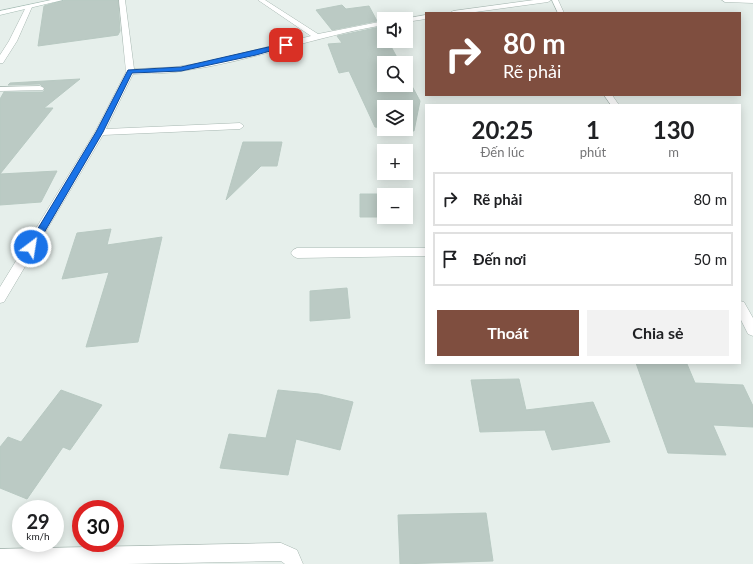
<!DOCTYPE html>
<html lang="vi">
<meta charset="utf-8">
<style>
body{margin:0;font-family:Lato,sans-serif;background:#f2f2f2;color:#202124;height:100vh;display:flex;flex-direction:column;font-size:15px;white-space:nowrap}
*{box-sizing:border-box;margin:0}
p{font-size:13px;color:#757577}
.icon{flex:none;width:22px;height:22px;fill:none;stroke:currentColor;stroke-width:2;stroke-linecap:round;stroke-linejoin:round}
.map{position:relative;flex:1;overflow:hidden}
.side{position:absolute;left:425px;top:104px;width:316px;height:260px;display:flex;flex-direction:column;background:#fff;border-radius:0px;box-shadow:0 2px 10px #0003}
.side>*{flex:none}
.top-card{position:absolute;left:425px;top:12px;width:316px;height:84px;border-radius:0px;box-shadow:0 2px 10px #0003;background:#7f4e3f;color:#fff;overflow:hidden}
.buttons{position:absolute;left:377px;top:12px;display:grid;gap:8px}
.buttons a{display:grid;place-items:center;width:36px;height:36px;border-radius:0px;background:#fff;box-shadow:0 2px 10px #0003;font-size:20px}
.speed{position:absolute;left:12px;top:500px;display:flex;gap:8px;font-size:20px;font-weight:700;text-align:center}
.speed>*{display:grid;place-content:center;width:52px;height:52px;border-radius:50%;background:#fff;box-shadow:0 2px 10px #0003;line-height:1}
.speed small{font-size:10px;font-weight:400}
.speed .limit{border:6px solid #d22;background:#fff;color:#111}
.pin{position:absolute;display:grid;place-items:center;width:34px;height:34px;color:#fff;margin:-17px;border-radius:8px;box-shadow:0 2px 6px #0006}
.me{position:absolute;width:44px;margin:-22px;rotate:31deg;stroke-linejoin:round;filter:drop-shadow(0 0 3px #0008)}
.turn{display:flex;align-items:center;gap:14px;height:84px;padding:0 12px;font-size:18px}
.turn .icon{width:52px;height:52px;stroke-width:2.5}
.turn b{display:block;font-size:28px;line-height:34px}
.eta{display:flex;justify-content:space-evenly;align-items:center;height:68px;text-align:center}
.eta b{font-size:24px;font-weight:700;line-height:28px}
.button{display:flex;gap:8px;margin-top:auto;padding:8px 12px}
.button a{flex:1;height:46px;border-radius:0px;background:#7f4e3f;color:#fff;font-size:16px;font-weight:700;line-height:46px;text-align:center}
.button a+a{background:#f2f2f2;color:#202124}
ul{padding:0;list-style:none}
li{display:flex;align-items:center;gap:12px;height:54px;margin:0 8px 6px;padding:0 4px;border:2px solid #e0e0e0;border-radius:0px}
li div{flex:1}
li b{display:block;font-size:15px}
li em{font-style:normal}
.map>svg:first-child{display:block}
.building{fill:#bbcac4;stroke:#b8c9c2}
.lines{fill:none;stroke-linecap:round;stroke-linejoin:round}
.street-casing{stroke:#a8b8b2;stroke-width:1}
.secondary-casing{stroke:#a4bbb3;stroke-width:1}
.street{fill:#fff;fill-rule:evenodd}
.secondary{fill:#fff;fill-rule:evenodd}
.route{fill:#1a73e8;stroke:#114b97}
</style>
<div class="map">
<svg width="753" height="564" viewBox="0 0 753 564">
<rect width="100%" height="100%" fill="#e6efeb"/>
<g class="building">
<path d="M64,0H118L120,31L118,35L38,46L44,6Z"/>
<path d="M342,5L346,9L369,6L377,21L332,30L316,10Z"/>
<path d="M380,27L384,34V41H388L400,63H384V85H406V75L420,101L414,131L396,129H406V107H384V128L375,127L349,71L339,73L328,44L342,43L337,36Z"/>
<path d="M80,79L44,108H53L0,174V99L4,92H43L45,89L40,84L8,85L10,83Z"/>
<path d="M243,142H282L277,166H261L226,200Z"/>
<path d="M57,171L41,202L0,205V174Z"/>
<path d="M360,194H399V195H384V217H388H360Z"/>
<path d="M111,229L107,245L162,237L138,342L86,347L109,272L62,279L77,233Z"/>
<path d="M347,288L350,318L310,321V291Z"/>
<path d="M636,363L687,364L695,383L743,385L753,406V427L713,425L726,455L668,453Z"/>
<path d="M519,379L526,410L593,402L610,442L552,450L545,430L480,432L471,380Z"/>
<path d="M61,390L102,405L70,450L63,447L27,499L0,488V447L8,437L21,442Z"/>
<path d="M278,390L319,394L353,402L340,450L296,439L288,475L220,468L229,434L266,438Z"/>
<path d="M486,513L493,561L400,564L398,515Z"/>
</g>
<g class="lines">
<defs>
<g id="street">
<path d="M119,0H125L134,69L176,67L207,62L311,36L258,0H265L318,34L384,21V25C316,36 250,62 182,71C166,74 149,73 133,74L106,129L240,123L244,126L240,129L103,135L4,302L0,303V287L95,132L126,72Z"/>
<path d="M534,0H551L548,2L468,13H450L453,11Z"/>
<path d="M552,0H558L564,13H558Z"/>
<path d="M722,0H753V3L725,2Z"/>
<path d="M29,5L32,7L17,41L3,63H0V55L9,41L26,7Z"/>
<path d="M426,15V19L406,22V19H403Z"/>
<path d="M40,86L44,88L43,90L0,91V87Z"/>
<path d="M604,95H612L619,105H611Z"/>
<path d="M297,248H426V256L297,258L293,256L291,253L293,250Z"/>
<path d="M740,301L744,302L753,318V336L748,334L740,318Z"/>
<path d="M281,543L297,550L303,564H285L281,561L127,564H0V549Z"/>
</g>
<path id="secondary" d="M51,0H63L0,15V11Z"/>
</defs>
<use href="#street" class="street-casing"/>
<use href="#secondary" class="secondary-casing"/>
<use href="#street" class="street"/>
<use href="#secondary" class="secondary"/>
</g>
<path class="route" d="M286,43L288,44V46L256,55L181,71L132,73L103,132L34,250H28L26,247L28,245L96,132L128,70L181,67Z"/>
</svg>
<div class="buttons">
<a><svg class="icon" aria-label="sound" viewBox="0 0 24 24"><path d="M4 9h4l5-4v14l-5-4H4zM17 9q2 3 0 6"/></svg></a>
<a><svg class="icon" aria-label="search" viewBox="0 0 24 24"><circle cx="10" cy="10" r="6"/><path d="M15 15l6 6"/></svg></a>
<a><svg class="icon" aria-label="layers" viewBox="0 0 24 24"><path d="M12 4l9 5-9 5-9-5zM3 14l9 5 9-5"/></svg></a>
<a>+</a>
<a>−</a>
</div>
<div class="speed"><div>29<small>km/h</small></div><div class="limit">30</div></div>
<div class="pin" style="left:286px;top:45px;background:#d93025"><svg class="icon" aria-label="arrive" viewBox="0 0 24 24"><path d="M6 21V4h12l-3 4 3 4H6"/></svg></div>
<svg class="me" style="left:31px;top:247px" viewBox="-20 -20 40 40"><circle r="17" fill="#1a73e8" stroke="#fff" stroke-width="3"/><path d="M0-11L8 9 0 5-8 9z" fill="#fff"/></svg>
<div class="top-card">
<div class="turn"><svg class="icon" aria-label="right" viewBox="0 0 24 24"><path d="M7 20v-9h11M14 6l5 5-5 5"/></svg><div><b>80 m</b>Rẽ phải</div></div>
</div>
<section class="side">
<div class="eta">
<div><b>20:25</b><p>Đến lúc</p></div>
<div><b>1</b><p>phút</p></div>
<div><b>130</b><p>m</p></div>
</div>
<ul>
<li><svg class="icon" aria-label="right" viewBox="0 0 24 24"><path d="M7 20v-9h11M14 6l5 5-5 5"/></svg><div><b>Rẽ phải</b></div><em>80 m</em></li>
<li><svg class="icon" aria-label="arrive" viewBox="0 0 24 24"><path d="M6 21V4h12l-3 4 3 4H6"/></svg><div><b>Đến nơi</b></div><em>50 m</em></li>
</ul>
<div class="button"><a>Thoát</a><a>Chia sẻ</a></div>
</section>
</div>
